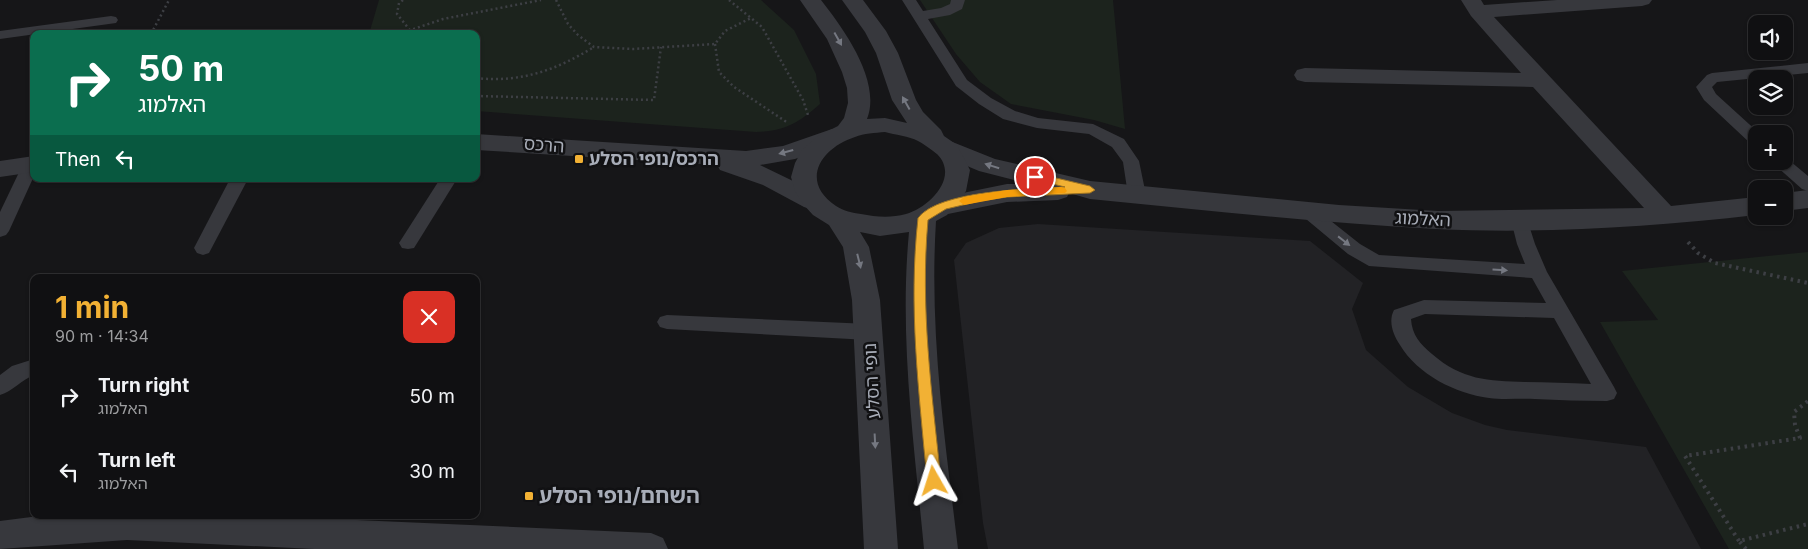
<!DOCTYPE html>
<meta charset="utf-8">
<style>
body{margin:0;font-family:Inter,"Noto Sans Hebrew",sans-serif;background:#1e1e20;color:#f1f3f6;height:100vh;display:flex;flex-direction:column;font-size:19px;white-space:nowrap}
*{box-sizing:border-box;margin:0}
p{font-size:16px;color:#9c9d9f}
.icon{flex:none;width:28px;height:28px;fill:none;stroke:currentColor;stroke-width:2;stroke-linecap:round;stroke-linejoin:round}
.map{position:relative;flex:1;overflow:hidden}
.side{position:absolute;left:30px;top:274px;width:450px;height:245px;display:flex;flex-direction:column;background:#101012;border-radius:10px;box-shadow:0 1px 4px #0004,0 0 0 1px #303032}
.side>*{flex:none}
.top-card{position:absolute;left:30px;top:30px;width:450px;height:152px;border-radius:10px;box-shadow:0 1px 4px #0004,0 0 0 1px #303032;background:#0b6e4f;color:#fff;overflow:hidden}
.fabs{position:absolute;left:1748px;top:15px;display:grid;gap:10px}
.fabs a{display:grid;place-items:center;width:45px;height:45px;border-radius:10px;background:#101012;box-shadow:0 1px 4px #0004,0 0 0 1px #303032;font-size:25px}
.pin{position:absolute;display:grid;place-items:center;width:42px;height:42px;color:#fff;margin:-21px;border:2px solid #fff;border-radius:50%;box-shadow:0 1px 5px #0007}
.me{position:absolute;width:55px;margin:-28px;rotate:354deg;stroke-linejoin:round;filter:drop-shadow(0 0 4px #0008)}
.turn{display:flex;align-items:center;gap:18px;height:105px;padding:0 25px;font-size:22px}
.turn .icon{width:65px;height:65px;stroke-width:2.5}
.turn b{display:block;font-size:35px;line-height:42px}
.then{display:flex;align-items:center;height:48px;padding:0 25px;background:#0003;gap:10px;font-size:19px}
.round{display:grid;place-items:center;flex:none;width:52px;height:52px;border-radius:10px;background:#1e1e20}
.summary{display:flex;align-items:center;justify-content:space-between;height:85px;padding:0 25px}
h1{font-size:30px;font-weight:700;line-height:38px;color:#f2b134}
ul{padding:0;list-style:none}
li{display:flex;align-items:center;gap:15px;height:75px;padding:0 25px}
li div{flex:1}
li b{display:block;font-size:19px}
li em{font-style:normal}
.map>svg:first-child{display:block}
.built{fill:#222225}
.green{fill:#1c231d}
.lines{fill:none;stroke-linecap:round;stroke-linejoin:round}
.path-far1{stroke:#3d3f44;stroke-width:2.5;stroke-dasharray:2 3;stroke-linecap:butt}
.path{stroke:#3d3f44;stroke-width:4;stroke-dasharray:2.5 4.5;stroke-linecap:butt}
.service{fill:#37383d;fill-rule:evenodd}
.minor{fill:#37383d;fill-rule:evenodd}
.tertiary{fill:#37383d;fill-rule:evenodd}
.oneway{fill:#757881}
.route{fill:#f2b134;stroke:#9d7322}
.slow{fill:#f59e0b}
.poi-dot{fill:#f2b134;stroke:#111113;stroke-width:2}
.labels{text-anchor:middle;stroke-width:5;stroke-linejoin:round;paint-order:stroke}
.street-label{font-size:18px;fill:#a8adb8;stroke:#111113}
.poi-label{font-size:18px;font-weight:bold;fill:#a8adb8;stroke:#111113;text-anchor:start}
.near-poi-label{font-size:21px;font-weight:bold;fill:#a8adb8;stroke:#111113;text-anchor:start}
</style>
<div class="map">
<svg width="1808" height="549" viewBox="0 0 1808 549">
<rect width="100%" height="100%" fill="#161618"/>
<path class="built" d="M1038,224L1310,241L1363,283L1352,309L1366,350L1408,387L1452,413L1485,425L1507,430L1646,447L1701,549H988L983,523L954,260L966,243L999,228Z"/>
<g class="green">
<path d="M379,0H761L794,30L816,74L820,104C798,123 786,131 756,132L476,111V34H369Z"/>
<path d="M920,0H1113L1125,129L1094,120L1011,104L980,82L956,54Z"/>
<path d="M1808,252V549H1729L1600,322L1658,320L1622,271Z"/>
</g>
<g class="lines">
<g class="path-far1">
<path d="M403,0L399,3L397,14L413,34"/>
<path d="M556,0L568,24L578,35L594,47L633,49L715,44L725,31L751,18"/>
<path d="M729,0L762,27L803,100L808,115"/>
<path d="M151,34L169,0"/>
<path d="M399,34L443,19L541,0"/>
<path d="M715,44L719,72L734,87L788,123"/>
<path d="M476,78C521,83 556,70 594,47"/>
<path d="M476,96L654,100L661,47"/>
</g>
<g class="path">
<path d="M1688,242L1698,253L1715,263L1808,283"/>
<path d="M1739,541L1685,456L1800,438L1795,425L1794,412L1808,401"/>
<path d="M1746,549L1739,541L1808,524"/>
</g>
<g class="service">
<path d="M902,0H916L923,11L941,8L950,4L951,0H965L962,9L950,15L928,19L967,80L991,98L1015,111L1038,118L1093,124L1124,139L1139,161L1146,195L1143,199L1137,201L1131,199L1128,195L1123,162L1112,147L1089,134L1037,128L1003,119L979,104L956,86Z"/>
<path d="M111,16L116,17L118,20L116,23L0,39V31Z"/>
<path d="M1808,63V73L1717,82L1712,87L1716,94L1760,134H1756V144L1750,143L1704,100L1696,87L1707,75L1712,73Z"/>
<path d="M1784,156L1808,176V191L1802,189L1775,165L1773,161H1784Z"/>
<path d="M31,158L34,159V176L9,231L6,235L0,237V212L23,164L25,160Z"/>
<path d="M230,179H248L209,253L203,255L197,253L194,248Z"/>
<path d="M440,179H457L414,248L408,249L402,248L399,243Z"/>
<path d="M1306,204L1312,206L1360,244L1379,255L1525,264L1517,244L1511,220L1514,216L1520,214L1526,216L1535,244L1547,272L1614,387L1617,393L1614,399L1607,401C1583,401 1559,400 1535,399C1520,398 1504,400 1489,398C1456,394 1417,374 1400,345C1393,335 1388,321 1394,310L1424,300L1546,303L1532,278L1369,266L1348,254L1300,214L1297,210L1300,206ZM1425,314L1554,318L1591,384C1569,383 1547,382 1525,382C1488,381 1462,380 1432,354C1420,344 1412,335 1411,319Z"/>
<path d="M667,315L869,324L876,327L879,332L876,337L869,340L667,329L660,327L657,322L660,317Z"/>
<path d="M34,359V375C21,380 13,391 0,395V375L12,366Z"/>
</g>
<g class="minor">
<path d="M1461,0H1481L1484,5L1557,0H1652L1649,4L1642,6L1494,17L1671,206L1756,197V215C1651,227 1542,234 1436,229C1320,223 1205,210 1090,199L1069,193L1067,197L1058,200L1007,202L943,215L934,212L930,206L934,200L943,197L1007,184H1030L979,171L936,153L933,147L936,141L945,139L995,159L1090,181L1339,205L1438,211L1644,208L1533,87L1305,82L1297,80L1294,75L1297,70L1305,68L1521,73L1471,16Z"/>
<path d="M832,129L840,132L844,137L840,142L795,159L760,165L822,195L826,201L822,207L813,210L804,207L763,185L720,170L717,165L476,150V134L746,151L783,146Z"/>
<path d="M34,156V172L0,177V161Z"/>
<path d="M1808,190V208L1784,211V193Z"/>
<path d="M47,515H244L651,533L663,538L668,549H314L127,540L0,549V521Z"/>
</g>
<path class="tertiary" d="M800,0H821C843,28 882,81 867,119L885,118L907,123L892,100L876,53L865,32L842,0H863L886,31L898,53L916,100L923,112L941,130L944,136L957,145L970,170L966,191L962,197L947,215L936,221C929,332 945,440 958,549H924C914,443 899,338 909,232L880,236L860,232L869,247L880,300L898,549H864L852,300L843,247L829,225L813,215L803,204L795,191L791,177L795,163L802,150L818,136L838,126L844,118L848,103L847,88L842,72L827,39ZM885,132C895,135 909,136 918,141C924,144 932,150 937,154C960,177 929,208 906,214C891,218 876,217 861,214C852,213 844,211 836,206C799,181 821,148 855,137C864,133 875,133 885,132Z"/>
</g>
<defs><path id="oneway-solid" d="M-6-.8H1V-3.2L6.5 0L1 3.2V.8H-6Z" transform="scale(1.25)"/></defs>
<g class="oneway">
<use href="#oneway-solid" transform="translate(838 39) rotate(61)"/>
<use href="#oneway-solid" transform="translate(906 103) rotate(-119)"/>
<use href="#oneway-solid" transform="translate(786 152) rotate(165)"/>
<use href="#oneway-solid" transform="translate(992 166) rotate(-163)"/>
<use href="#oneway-solid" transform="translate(1344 241) rotate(38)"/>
<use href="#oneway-solid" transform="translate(859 261) rotate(76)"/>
<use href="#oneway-solid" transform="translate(1500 270) rotate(4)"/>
<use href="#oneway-solid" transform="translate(875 441) rotate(87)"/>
</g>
<path class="route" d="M1035,173L1090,186L1095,190L1090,193L1007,197L980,201L946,209L928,220C920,308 932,393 941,481L939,485L934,487L929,485L927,481C919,391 908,308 918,218C939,190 1031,189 1065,187L1032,179L1030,177Z"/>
<path class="slow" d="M1061,187L1065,188L1067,191L1065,193L1007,197L964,205L959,201L964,197L1007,190Z"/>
<g class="poi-dot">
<rect x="574" y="154" width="10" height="10" rx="2.5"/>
<rect x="524" y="491" width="10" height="10" rx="2.5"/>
</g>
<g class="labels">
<g class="street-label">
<text transform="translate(544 145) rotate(4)" y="6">הרכס</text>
<text transform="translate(1423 219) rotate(3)" y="6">האלמוג</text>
<text transform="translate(872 381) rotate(-93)" y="6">נופי הסלע</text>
</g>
<g class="poi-label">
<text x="589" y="165">הרכס/נופי הסלע</text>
</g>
<g class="near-poi-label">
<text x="539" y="503">השחם/נופי הסלע</text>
</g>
</g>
</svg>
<div class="fabs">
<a><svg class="icon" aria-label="sound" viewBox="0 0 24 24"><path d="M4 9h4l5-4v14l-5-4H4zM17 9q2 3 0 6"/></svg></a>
<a><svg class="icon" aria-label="layers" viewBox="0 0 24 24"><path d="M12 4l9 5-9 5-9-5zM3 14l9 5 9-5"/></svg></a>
<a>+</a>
<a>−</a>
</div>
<div class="pin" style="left:1035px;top:177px;background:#d93025"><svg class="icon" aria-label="arrive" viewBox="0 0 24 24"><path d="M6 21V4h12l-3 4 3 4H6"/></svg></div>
<svg class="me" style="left:934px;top:481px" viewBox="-20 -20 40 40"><path d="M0-17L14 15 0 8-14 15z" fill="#f2b134" stroke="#fff" stroke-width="4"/></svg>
<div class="top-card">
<div class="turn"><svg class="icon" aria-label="right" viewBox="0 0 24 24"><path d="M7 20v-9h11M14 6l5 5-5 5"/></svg><div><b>50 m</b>האלמוג</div></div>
<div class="then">Then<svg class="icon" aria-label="left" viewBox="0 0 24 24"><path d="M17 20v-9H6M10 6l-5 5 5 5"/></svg></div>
</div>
<section class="side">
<div class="summary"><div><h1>1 min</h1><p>90 m · 14:34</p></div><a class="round" style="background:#d93025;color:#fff"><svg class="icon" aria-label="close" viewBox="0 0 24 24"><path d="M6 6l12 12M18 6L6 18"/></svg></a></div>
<ul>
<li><svg class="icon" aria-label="right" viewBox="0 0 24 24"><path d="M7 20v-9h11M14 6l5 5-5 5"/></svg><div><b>Turn right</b><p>האלמוג</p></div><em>50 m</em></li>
<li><svg class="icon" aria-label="left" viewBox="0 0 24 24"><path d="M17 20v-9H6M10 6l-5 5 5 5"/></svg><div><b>Turn left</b><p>האלמוג</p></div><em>30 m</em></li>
</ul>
</section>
</div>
